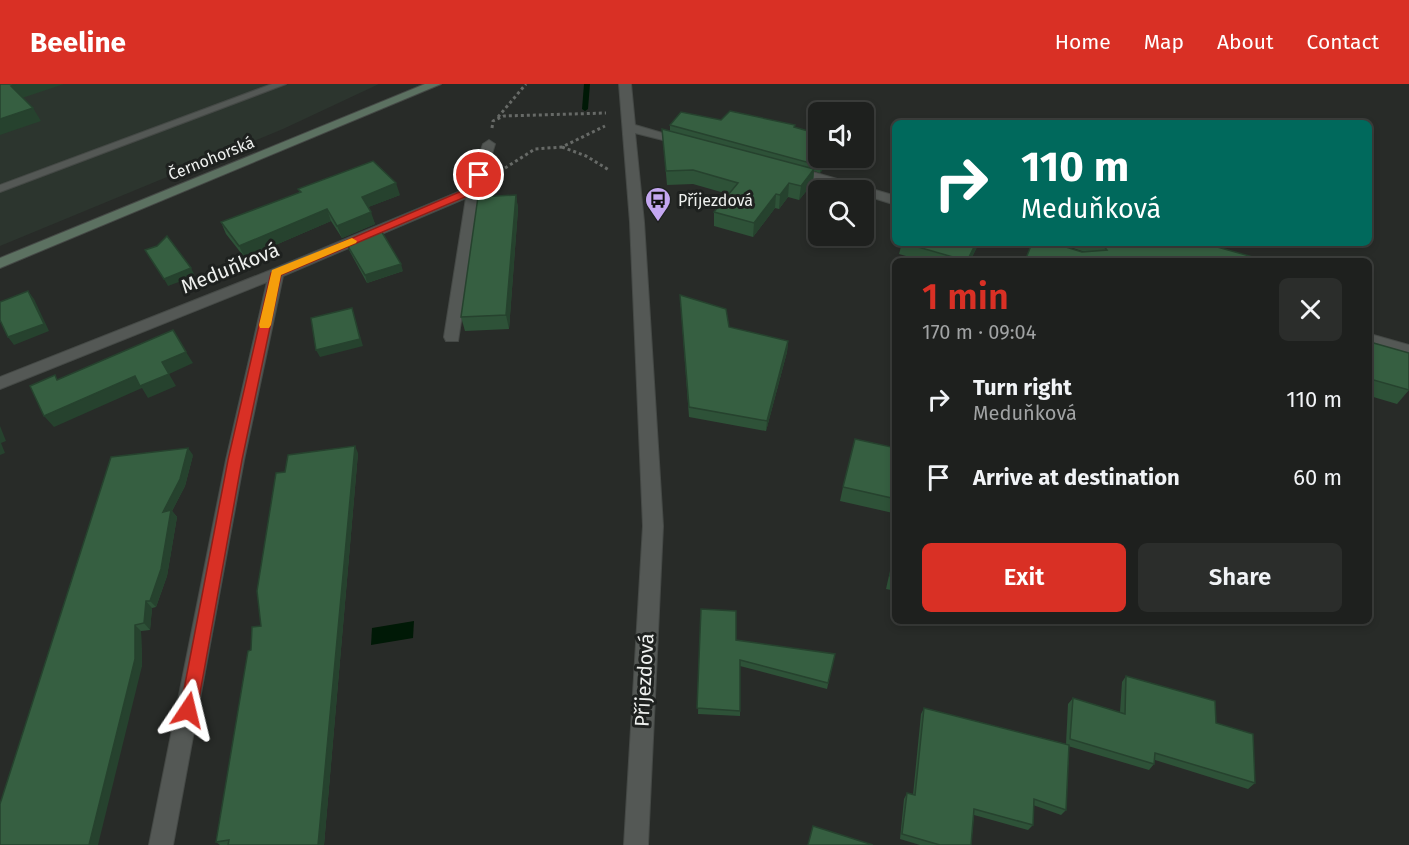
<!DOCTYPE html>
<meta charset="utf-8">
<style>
body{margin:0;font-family:"Fira Sans",sans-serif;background:#2b2d2b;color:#f1f3f6;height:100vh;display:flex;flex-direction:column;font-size:22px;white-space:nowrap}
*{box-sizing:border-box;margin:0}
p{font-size:20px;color:#a1a3a4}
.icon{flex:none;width:33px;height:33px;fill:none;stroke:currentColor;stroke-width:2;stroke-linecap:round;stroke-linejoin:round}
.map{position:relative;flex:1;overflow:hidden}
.panel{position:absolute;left:892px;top:174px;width:480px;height:366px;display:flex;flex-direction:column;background:#1e201e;border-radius:9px;box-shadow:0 3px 9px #0003,0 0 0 2px #3c3e3c}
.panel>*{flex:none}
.top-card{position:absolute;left:892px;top:36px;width:480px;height:126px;border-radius:9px;box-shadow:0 3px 9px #0003,0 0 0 2px #3c3e3c;background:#00695c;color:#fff;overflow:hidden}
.tools{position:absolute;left:808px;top:18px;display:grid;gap:12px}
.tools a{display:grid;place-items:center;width:66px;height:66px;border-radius:9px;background:#1e201e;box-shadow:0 3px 9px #0003,0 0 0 2px #3c3e3c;font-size:30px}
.pin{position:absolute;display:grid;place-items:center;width:51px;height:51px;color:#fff;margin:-26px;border:3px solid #fff;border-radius:50%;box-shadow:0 2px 6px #0007}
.me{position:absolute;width:66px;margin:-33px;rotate:10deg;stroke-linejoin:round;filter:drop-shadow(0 0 4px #0008)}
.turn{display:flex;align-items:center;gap:21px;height:126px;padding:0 30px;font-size:27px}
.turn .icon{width:78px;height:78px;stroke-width:2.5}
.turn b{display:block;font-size:42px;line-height:51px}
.round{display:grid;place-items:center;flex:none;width:63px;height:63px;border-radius:9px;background:#2b2d2b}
.overview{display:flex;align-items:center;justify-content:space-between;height:102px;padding:0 30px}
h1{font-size:36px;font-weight:600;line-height:45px;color:#d93025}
.action{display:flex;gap:12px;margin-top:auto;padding:12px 30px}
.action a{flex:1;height:69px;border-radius:9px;background:#d93025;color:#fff;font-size:24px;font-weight:600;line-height:69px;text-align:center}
.action a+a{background:#2b2d2b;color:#f1f3f6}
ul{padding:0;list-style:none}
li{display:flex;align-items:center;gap:18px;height:78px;padding:0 30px}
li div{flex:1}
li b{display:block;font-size:22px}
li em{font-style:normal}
header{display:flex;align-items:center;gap:36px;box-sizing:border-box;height:84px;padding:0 30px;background:#d93025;color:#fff}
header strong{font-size:28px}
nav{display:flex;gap:33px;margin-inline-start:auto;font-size:21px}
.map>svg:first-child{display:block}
.built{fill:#2c352e}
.water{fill:#001906}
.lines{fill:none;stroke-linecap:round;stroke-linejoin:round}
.stream{fill:#001906;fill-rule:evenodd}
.lane-casing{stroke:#454946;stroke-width:2}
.street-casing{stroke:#454946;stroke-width:2}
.secondary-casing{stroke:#454946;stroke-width:2}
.path{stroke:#676a67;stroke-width:3;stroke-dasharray:3 3;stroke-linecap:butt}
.lane{fill:#545855;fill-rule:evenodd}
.street{fill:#545855;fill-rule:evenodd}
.secondary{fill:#5c7161;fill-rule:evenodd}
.wall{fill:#2e5238}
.shaded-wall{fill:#26422e}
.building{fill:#365f41;stroke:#26422e;stroke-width:1.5}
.route{fill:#d93025;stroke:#8d1f18;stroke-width:1.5}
.slow{fill:#f59e0b}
.labels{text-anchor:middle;stroke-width:6;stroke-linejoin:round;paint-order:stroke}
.far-street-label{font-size:16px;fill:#eef0ee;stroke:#1e211f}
.far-poi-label{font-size:16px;fill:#eef0ee;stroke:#1e211f;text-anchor:start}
.street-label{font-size:20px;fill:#eef0ee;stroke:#1e211f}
</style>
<header>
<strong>Beeline</strong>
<nav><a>Home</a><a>Map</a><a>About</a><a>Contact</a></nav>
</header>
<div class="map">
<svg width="1409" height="761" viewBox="0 0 1409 761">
<rect width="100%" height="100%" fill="#282b28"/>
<path class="built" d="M0,0H379L283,45L0,162Z"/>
<path class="water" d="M414,537L413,554L371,561L372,544Z"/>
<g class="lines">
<path class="stream" d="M584,0H590L588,25L585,27L582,25Z"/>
<defs>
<path id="lane" d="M272,0H286L0,108V101Z"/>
<g id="street">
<path d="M619,0H631L635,41L693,58L687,62L635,49L644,138L663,442L648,761H624L643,442L630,138Z"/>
<path d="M489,56L495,60L481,106L458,257H446L444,253L466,114L283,192L244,376L173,761H149L226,376L267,198L0,305V293L271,186L468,104L483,60Z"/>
<path d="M792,82L896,112V121L864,111V106H848L787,89L785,86Z"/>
<path d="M1370,250L1409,261V271L1370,260Z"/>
</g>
<path id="secondary" d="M425,0H441L0,184V174Z"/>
</defs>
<use href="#lane" class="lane-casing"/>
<use href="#street" class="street-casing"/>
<use href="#secondary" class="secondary-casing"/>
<g class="path">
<path d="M498,33L526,0"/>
<path d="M492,44L493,37L504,32L606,29"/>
<path d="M562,63L586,72L609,86"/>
<path d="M505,84L535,65L562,63L605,42"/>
</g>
<use href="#lane" class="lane"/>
<use href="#street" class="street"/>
<use href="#secondary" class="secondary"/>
</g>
<g class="wall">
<path d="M721,36L795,43L815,55L819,74H832L820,89L814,87L813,99L799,116L788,113L779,125L775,124L753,153L714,142V128L728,110L693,100L667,101L662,45L670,47V41Z"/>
<path d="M298,105L400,111L368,123L375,140L342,154L331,137L245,174L226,150L221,138L300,109Z"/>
<path d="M516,111L518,125L509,245L465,247L461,233Z"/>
<path d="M346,159L403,187L367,199L349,166Z"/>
<path d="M902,159H979L970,177H923L899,170Z"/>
<path d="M1032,159H1053L1082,168H1085L1058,159H1203L1253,173V177H1025Z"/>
<path d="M680,211L729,243L788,257L787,268L766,347L689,333Z"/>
<path d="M1370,258L1409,306L1397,320L1370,312Z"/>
<path d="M896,364V421L893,429L840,417L843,403Z"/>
<path d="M358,369L324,761H220L216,758L251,566L261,542L285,388Z"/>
<path d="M193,371L185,402L172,427L177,433L167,492L156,523L152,524L150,546L141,547L142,582L0,761Z"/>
<path d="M896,460V507L886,505Z"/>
<path d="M701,525L736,556L835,570L827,605L740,582V632L698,630Z"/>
<path d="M1126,592L1216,639L1255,699L1248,705L1155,676L1154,680L1149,686L1068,662L1066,726L1061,731L1033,721V741L1028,746L974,731L971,761H920L900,755L904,715L907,709L913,711L921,630L924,624L1066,660L1068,620L1073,614L1120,628L1122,598Z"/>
</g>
<g class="shaded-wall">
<path d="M16,0H64L19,15L11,2Z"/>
<path d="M33,24L41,37L0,51V35Z"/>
<path d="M828,74H832L820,89L821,82Z"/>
<path d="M814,85L813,99L799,116L801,102Z"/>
<path d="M396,99L400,111L366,124L362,113Z"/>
<path d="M789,99L788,113L779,125L780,111Z"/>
<path d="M776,110L775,124L753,153L754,139Z"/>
<path d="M516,111L518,125L509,245L506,231Z"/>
<path d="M327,125L331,137L245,174L239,162Z"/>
<path d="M371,128L375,140L342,154L337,142Z"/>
<path d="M976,159H979L970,177H967Z"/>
<path d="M401,180L403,187L367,199L365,191Z"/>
<path d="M191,184L195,192L168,202L164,195Z"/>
<path d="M28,207L34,215L49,247L14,261L8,253Z"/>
<path d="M352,224L363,262L320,273L316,266Z"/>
<path d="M788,257L787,268L766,347L767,337Z"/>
<path d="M186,268L193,279L169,290L176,302L148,314L142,304L54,343L44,332L135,292L162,278Z"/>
<path d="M0,342L6,357L1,359L5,369L0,371Z"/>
<path d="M355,362L358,369L324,761H318Z"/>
<path d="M188,364L193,371L185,402L172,427L177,433L167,492L156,523L150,517L163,428Z"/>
<path d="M146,517L152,524L150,546L144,539Z"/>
<path d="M135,541L141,547L142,582L98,761H89Z"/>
</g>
<g class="building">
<path d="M0,0H16L11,2L33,24L0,35Z"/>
<path d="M730,27L795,41L794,43L815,49L811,54L819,56V74H828L821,82L670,41L681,28L721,36Z"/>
<path d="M662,45L814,85L801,102L789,99L780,111L776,110L754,139L714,128L738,99L693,86L666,87Z"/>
<path d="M373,77L396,99L362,113L371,128L337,142L327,125L239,162L221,138L301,108L298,105Z"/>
<path d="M516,111L506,231L461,233L478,113Z"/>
<path d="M380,145L401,180L365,191L346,159Z"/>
<path d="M167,152L191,184L164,195L145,166L157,162Z"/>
<path d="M904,159H976L967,177Z"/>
<path d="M1032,159H1053L1082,168L1107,166L1103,161L1098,159H1203L1253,173V177H1025Z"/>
<path d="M28,207L44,240L8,253L0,236V218Z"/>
<path d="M680,211L726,225L729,243L788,257L767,337L689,323Z"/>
<path d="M352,224L360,255L316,266L311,234Z"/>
<path d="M173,246L186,268L162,278L169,290L140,302L135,292L44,332L30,302L55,291L57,296Z"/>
<path d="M1370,258L1409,269V306L1370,295Z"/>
<path d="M855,355L896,364V415L843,403Z"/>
<path d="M355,362L318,761H228L229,756L216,758L248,567L251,566L252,543L261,542L257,507L276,389L285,388L288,371Z"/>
<path d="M188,364L180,395L163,428L171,426L161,485L150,517H146L144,539L135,541V575L89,761H0V720L111,373Z"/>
<path d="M896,465V493L890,492Z"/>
<path d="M701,525L736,527V556L835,570L828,599L740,576V627L697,624Z"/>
<path d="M1126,592L1215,617L1216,639L1253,650L1255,699L1155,669L1154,680L1070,655L1073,614L1125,630Z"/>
<path d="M924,624L1069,661L1066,726L1034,715L1033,741L974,725L971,761H940L902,750L907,709L915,711Z"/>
<path d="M813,742L873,761H808Z"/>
</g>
<path class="route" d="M476,88L484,91L477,108L281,191L242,376L197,626L194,632L188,634L182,632L180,626L228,376L271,189L469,104Z"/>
<path class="slow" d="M352,154L357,157L356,159L281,191L271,241L269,244H260L259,241L272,186Z"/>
<defs>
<symbol id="bus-pin" viewBox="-11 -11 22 30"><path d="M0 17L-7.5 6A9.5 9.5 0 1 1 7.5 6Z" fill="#c4a7f1" stroke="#1e211f"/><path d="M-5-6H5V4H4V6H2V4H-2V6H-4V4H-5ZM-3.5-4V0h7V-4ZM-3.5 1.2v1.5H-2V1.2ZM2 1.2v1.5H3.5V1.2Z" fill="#111"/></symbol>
</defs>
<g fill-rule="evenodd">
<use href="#bus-pin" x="643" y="101" width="30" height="40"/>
</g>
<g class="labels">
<g class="far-street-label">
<text transform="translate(211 74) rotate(-22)" y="6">Černohorská</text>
</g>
<g class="far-poi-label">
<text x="678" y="122">Příjezdová</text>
</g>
<g class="street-label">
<text transform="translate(230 184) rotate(-22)" y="7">Meduňková</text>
<text transform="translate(644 596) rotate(-87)" y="7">Příjezdová</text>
</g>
</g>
</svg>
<div class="tools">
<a><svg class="icon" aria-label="sound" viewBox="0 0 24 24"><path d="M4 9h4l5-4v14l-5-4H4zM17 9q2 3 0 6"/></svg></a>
<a><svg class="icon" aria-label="search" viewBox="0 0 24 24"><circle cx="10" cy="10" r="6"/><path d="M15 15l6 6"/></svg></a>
</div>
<div class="pin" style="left:479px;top:91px;background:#d93025"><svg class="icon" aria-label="arrive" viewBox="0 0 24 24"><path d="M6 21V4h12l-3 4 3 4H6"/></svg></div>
<svg class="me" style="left:188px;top:626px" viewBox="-20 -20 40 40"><path d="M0-17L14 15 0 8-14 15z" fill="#d93025" stroke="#fff" stroke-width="4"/></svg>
<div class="top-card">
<div class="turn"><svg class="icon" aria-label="right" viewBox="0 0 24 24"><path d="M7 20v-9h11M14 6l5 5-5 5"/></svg><div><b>110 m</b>Meduňková</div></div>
</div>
<section class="panel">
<div class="overview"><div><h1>1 min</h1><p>170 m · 09:04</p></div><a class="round"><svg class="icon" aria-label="close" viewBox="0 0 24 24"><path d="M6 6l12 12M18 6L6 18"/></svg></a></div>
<ul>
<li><svg class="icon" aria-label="right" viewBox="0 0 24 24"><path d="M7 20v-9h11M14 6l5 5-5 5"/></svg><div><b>Turn right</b><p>Meduňková</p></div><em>110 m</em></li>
<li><svg class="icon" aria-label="arrive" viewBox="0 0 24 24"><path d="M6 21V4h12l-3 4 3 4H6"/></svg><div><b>Arrive at destination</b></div><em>60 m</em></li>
</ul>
<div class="action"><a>Exit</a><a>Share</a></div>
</section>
</div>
